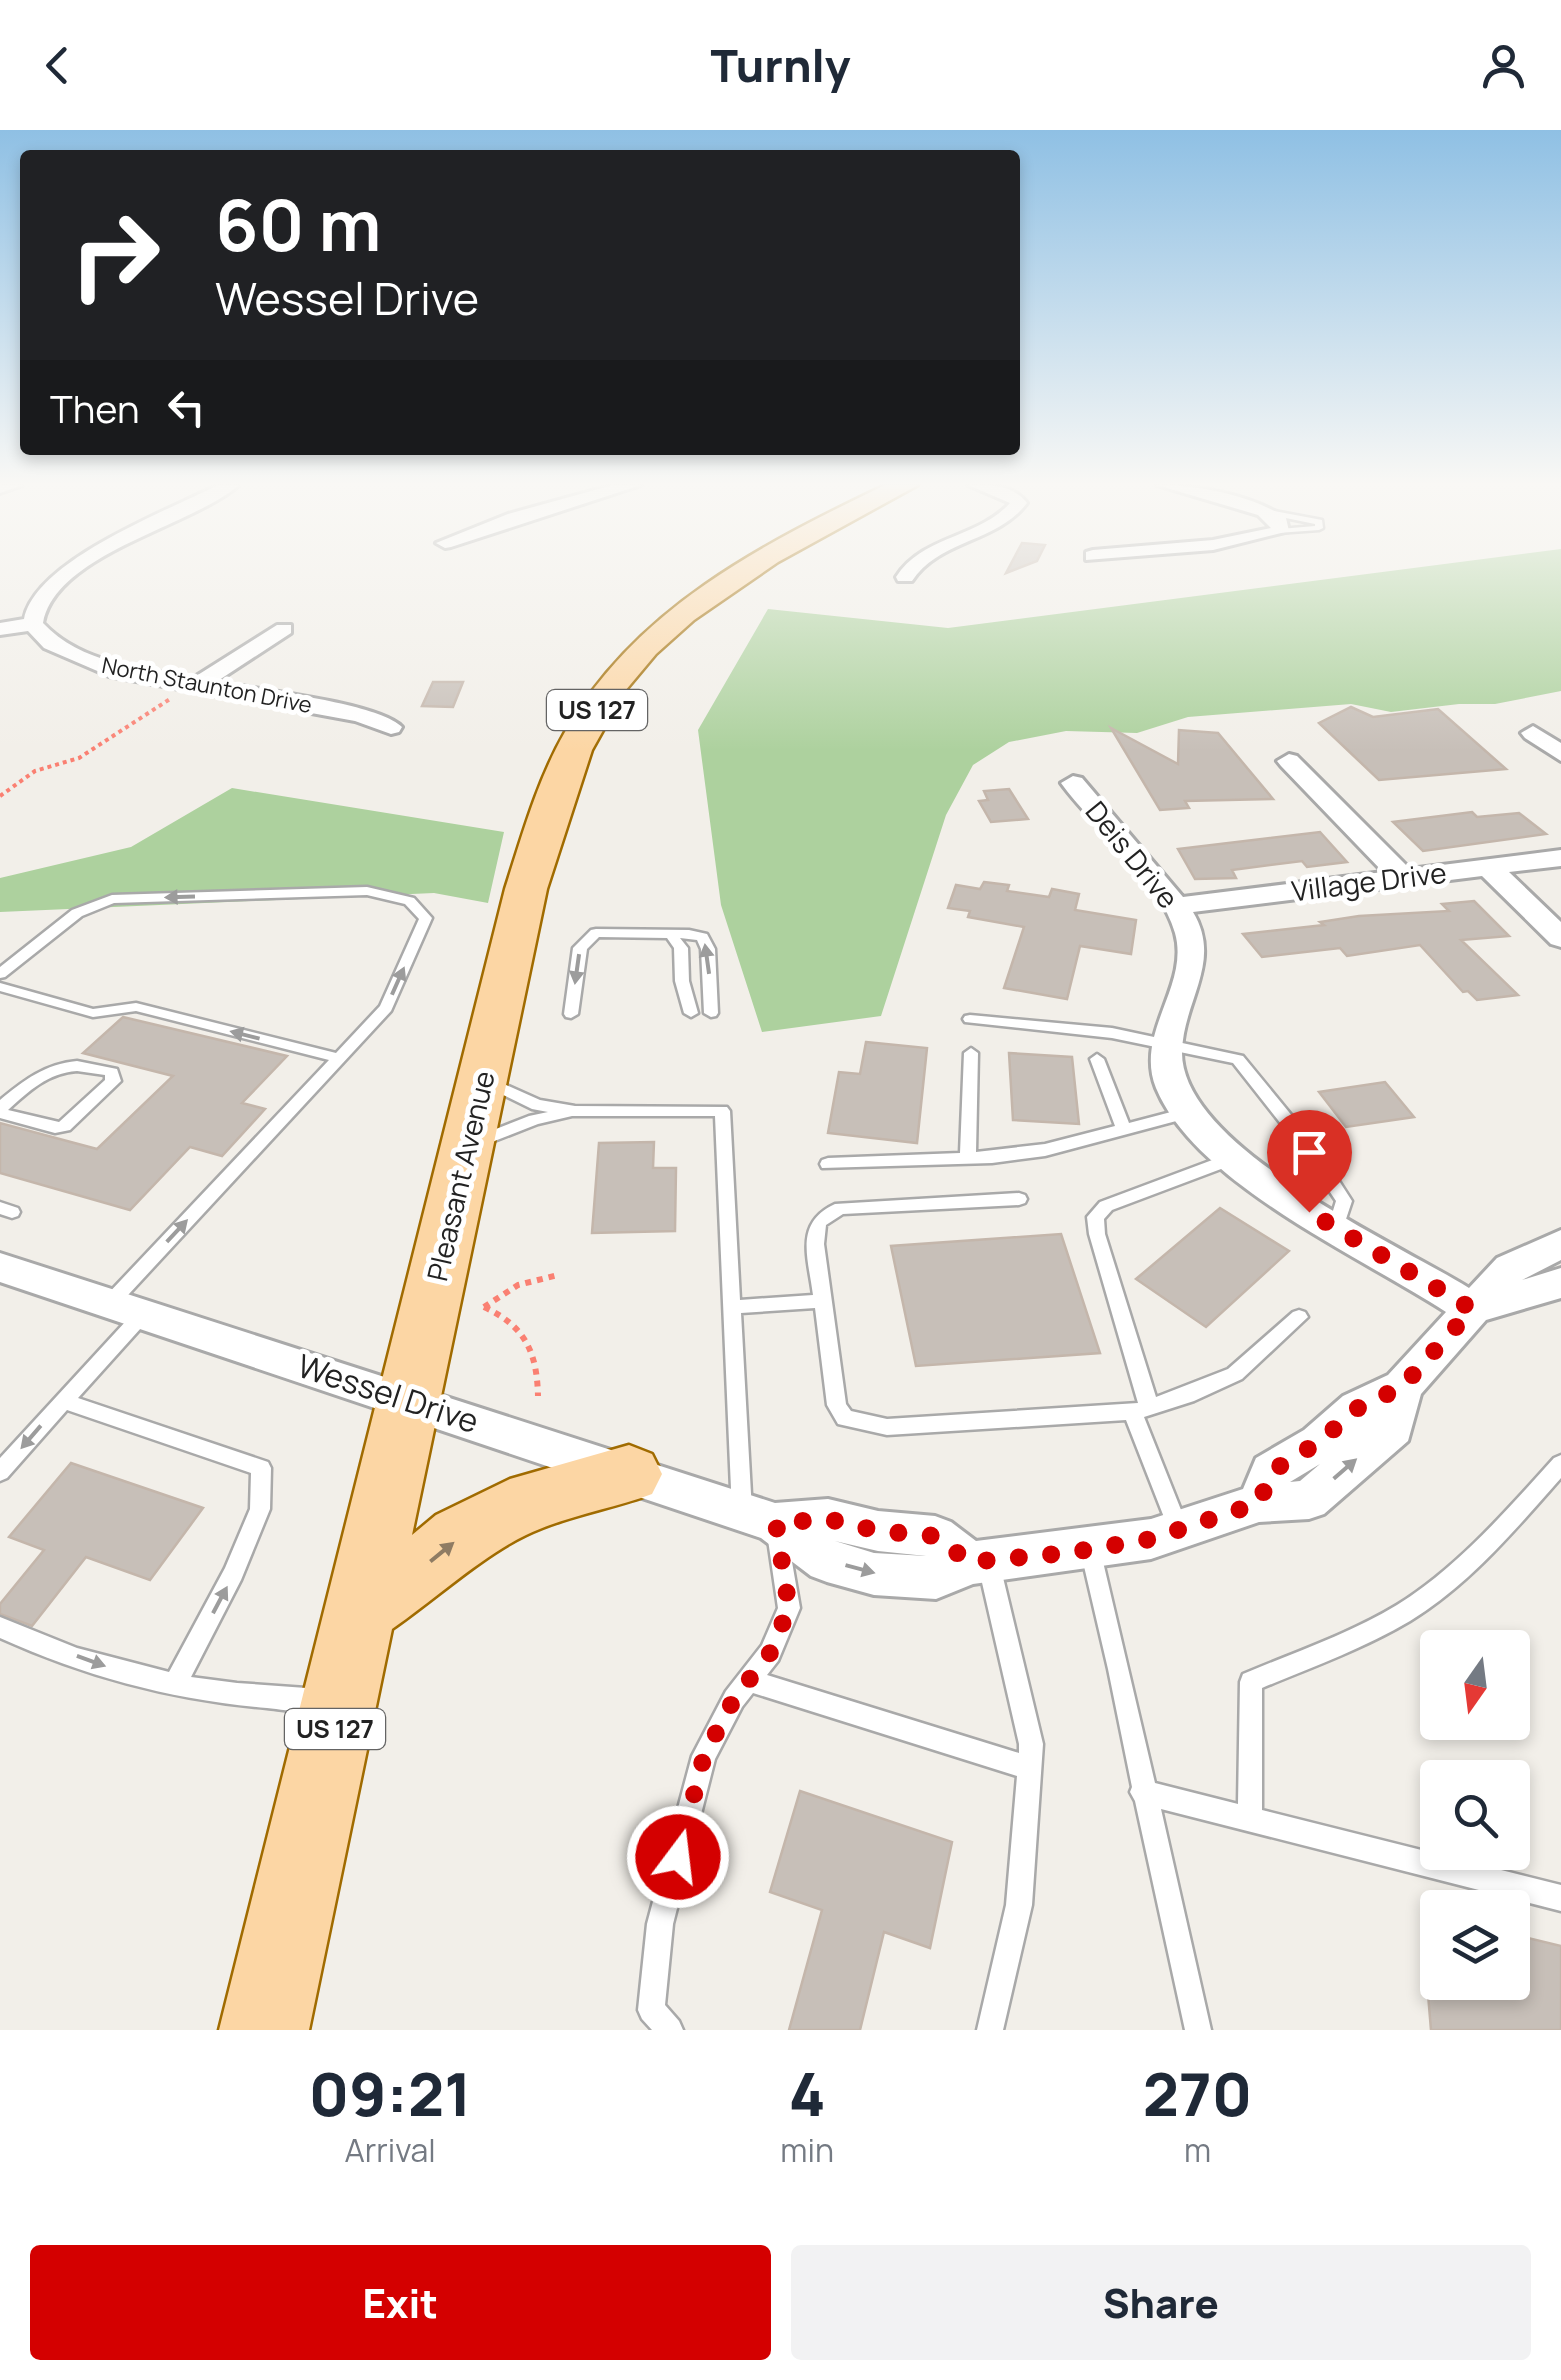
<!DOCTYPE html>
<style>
body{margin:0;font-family:Manrope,sans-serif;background:#f2f2f3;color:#1f2937;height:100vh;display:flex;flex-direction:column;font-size:38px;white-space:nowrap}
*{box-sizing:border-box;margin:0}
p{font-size:32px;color:#747a83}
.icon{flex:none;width:55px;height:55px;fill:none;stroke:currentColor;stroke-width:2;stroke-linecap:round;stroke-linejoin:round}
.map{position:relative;height:1900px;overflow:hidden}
.details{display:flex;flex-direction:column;background:#fff;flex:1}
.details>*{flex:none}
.top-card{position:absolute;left:20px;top:20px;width:1000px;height:305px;border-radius:10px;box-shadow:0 5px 15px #0003;background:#202124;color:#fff;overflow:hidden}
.needle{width:65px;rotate:194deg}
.tools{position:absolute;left:1420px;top:1500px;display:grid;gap:20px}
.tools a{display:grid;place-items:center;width:110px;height:110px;border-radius:10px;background:#fff;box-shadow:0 5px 15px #0003;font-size:50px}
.pin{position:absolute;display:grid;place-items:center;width:85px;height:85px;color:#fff;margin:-102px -42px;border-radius:50% 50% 50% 0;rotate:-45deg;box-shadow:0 0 10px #0007}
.pin .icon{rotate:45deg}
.me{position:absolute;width:110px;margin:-55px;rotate:15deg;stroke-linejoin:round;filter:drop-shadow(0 0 8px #0008)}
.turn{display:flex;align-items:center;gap:35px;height:210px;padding:0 30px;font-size:45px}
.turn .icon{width:130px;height:130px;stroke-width:2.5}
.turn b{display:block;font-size:70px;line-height:85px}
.then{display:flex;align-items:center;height:95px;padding:0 30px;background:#0003;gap:20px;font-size:38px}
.eta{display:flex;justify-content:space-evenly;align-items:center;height:170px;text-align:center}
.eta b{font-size:60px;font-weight:800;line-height:70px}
.primary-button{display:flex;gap:20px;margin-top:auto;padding:20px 30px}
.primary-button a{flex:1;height:115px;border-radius:10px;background:#d40000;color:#fff;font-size:40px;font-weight:800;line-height:115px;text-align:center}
.primary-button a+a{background:#f2f2f3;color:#1f2937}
header{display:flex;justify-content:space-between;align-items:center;height:130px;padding:0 30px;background:#fff;font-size:45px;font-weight:800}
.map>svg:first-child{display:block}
.forest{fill:#add19e}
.building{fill:#c7bfb8;stroke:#c4b6ab;stroke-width:2.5}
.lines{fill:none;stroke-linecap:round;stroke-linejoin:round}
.service-casing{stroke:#a9a9a9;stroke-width:5}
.minor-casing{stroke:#a9a9a9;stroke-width:6}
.primary-casing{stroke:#a06b00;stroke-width:5}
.path-far1{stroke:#fa8072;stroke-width:4;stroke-dasharray:4 4;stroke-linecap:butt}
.path{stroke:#fa8072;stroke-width:6;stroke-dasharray:6 6;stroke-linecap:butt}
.service{fill:#fff;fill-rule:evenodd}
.minor{fill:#fff;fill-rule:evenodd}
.primary{fill:#fcd6a4;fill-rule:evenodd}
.oneway{fill:#9c9c9c}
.oneway2{fill:#8f7c63}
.route{stroke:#d40000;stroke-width:18;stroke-dasharray:0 32.4}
.labels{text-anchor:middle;stroke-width:10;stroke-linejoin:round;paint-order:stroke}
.far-street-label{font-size:22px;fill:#222;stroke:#fff}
.shield{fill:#fff;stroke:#646464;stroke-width:2.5}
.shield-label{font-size:25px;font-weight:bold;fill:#222}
.street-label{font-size:28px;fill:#222;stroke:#fff}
.near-street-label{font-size:32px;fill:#222;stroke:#fff}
</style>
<header><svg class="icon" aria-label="back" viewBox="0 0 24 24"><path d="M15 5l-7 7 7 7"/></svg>Turnly<svg class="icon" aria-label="person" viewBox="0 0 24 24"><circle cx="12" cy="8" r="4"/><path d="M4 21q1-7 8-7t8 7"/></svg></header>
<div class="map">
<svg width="1561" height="1900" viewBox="0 0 1561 1900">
<rect width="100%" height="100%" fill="#f2efe9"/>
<g class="forest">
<path d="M1561,419V561L1495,574H1459L1391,582L1351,574L1188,587L1137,603L1066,601L1009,612L973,635L946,685L881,886L762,902L721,775L698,600L768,479L948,498Z"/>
<path d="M232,658L504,702L488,773L434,763L0,782V748L131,717Z"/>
</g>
<g class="building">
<path d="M1022,413L1045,415L1037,431L1006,443Z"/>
<path d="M433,552H463L453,577L422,576Z"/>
<path d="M1351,577L1373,587L1438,579L1506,639L1379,650L1319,593Z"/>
<path d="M1111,598L1178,634L1179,600L1218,603L1273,669L1185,671L1189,678L1160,680Z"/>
<path d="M1009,659L1028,689L991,692L979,671L988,670L984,661Z"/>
<path d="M1472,682L1477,687L1519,683L1546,704L1423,721L1393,692Z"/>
<path d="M1320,702L1347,732L1307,737L1302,731L1232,740L1236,748L1195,749L1178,719Z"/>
<path d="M984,752L1009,755L1007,761L1049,767L1052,759L1079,764L1075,780L1136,790L1131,824L1080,816L1067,869L1004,858L1024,797L968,787L970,781L948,778L956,755L980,759Z"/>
<path d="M1474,771L1509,806L1461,810L1518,865L1477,870L1468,861L1463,862L1420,815L1347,826L1340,818L1262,827L1243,804L1324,795L1320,792L1359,786L1449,781L1442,774Z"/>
<path d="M123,887L287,926L242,973L265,979L222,1026L190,1017L130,1080L0,1043V993L97,1019L173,946L83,923Z"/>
<path d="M866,912L927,918L917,1013L828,1003L839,942L860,944Z"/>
<path d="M1009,923L1072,927L1079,994L1013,990Z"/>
<path d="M1385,952L1414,987L1346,997L1319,962Z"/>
<path d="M654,1012L653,1038H676L675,1101L592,1103L599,1013Z"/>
<path d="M1220,1078L1289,1121L1206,1197L1136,1149Z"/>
<path d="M1061,1104L1100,1223L916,1236L891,1116Z"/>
<path d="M71,1333L203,1378L150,1450L86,1427L32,1496L0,1484V1474L44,1420L9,1407Z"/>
<path d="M800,1661L952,1712L930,1818L884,1802L860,1900H789L822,1780L770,1762Z"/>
<path d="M1512,1804L1561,1816V1900H1431L1427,1852H1512Z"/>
</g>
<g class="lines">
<defs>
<g id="service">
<path d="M1264,379L1322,390L1323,398L1319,400L1277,403L1276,401L1280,399L1315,396V394L1261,383V379Z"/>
<path d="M367,757L414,768L432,788L391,881L116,1178L110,1180L104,1178L101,1173L104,1168L329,930L136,881L93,887L0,861V853L93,879L136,873L336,923L380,876L419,789L405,774L367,765L114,773L82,786L5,847L0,848V837L72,780L112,765Z"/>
<path d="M596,799L689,800L707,804L715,819L718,883L716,886L711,887L704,883L701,819L697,810L680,808L688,818L689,851L698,883L691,887L684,883L675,851L674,818L667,808L599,807L587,819L578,884L571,888L566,887L564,884L573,818L591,800Z"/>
<path d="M970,885L1112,898L1243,926L1316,1015L1352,1071L1342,1101H1330L1328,1097L1336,1071L1304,1023L1233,933L1112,908L965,892L963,889L965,886Z"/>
<path d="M971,918L978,923L976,1022L1045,1014L1115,996L1090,929L1097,924L1104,929L1129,993L1190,977L1198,982L1195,986L1045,1026L992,1033L822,1038L820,1034L822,1030L828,1028L960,1023L964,923Z"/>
<path d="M77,931L117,939L121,951L70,1000L55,1003L0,988V970C24,950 45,934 77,931ZM77,941L105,945V950L59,992L8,980C29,961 48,943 77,941Z"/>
<path d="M488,947L540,970L575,976L727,977L730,981L740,1170L813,1165C808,1127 794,1093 835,1074L1019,1063L1025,1065L1027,1069L1025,1073L1019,1075L843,1084L826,1095L824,1114L846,1274L851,1281L887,1289L1138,1273L1089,1104L1087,1087L1100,1072L1231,1023L1237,1025L1239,1029L1237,1033L1112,1080L1104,1089L1105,1104L1156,1267L1228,1239L1293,1182L1299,1180L1305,1182L1308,1187L1242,1249L1194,1271L1144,1287L1189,1400L1186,1407L1179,1409L1172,1407L1169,1400L1126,1290L887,1305L838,1294L827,1275L815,1178L741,1183L752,1382L749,1388L742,1391L735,1388L732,1382L715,986H572L538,994L479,1017L471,1012L473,1008L529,986L548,982L532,979L483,955L480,952Z"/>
<path d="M0,1072L18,1078L20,1082L18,1086L12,1088L0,1084Z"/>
<path d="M144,1176L150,1178L153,1183L150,1188L78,1268L268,1332L271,1338L270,1379L241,1450L191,1547L237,1553L320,1559L328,1562L331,1570L328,1578C311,1585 286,1580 267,1578C173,1570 86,1547 0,1508V1487L77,1518L169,1542L225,1438L250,1379L251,1343L67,1280L7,1348L0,1351V1328L138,1178Z"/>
<path d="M1561,1325V1348C1516,1399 1469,1455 1410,1491C1363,1519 1312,1537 1262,1558V1680L1561,1755V1781L1161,1679L1211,1900H1185L1135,1671L1130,1662L1132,1657L1108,1539L1080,1419L1083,1412L1090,1410L1097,1412L1100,1419L1155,1653L1238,1674L1240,1552L1243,1544C1295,1522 1349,1504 1397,1475C1458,1437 1507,1380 1554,1328Z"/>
<path d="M777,1394L784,1396L787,1403L800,1478L778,1531L767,1545L1019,1623V1614L978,1435L982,1428L989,1425L996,1428L1000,1435L1043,1614L1032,1775L1003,1900H977L1006,1775L1017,1646L753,1563L742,1577L715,1629L673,1794L665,1875L679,1891L683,1900H652L642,1889L638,1880L647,1794L692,1626L726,1561L762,1515L778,1478L767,1403L770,1396Z"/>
</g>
<g id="minor">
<path d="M0,355H23L0,363Z"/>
<path d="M218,355H239C191,397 56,423 43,493C80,533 142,539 193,548L277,495H291V503L216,552C255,559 379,573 402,597L399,602L391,604L355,591L109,546L44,518L28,501L0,505V493L24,489C36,430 167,381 218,355Z"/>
<path d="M613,355H641L451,417L445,418L436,413L508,384Z"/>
<path d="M968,355C991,355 1012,354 1027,373C997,413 940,409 912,451H898L896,447C923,405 977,409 1010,373Z"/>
<path d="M1157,355C1198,355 1252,365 1286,388L1289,401L1213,420L1086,430V422L1093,420L1213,410L1271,398L1258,385Z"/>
<path d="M1533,596L1561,613V631L1525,608L1521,603Z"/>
<path d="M1289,624L1297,626L1410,739L1561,720V736L1509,742L1561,792V817L1551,814L1482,746L1193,782C1223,832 1183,871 1182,922C1181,1017 1395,1112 1469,1158L1497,1128L1561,1100V1130L1522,1150L1561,1138V1168L1486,1190L1421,1264L1408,1311L1324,1384L1309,1389L1259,1392L1151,1429L973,1454L936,1469L874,1465L827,1452L811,1446L761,1408L0,1152V1123L775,1373L828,1369L878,1381L935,1386L951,1392L976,1411L1151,1389L1243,1359L1256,1328L1304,1300L1343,1266L1388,1245L1446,1182C1361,1127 1195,1053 1156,958C1134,903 1190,856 1175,803C1160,749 1094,699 1061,653L1073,646L1082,648L1183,767L1383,742L1281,636L1277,631ZM1320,1334L1300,1351L1290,1352ZM835,1411L878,1421L926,1426L874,1423Z"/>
</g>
<path id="primary" d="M885,355H918L778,432L694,490L656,524L625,561L592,620L547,759L412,1405L436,1385L510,1349L629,1315L652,1324L662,1344L652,1364C612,1379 565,1386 526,1405C482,1426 434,1470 392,1499L309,1900H219L505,759C522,706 537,651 565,602C636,478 761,415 885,355Z"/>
</defs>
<use href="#service" class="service-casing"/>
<use href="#minor" class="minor-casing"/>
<use href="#primary" class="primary-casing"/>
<path class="path-far1" d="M0,666L35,641L79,628L170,569"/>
<g class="path">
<path d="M484,1177C525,1196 537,1222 538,1266"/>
<path d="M484,1177L518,1155L558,1145"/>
</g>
<use href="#service" class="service"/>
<use href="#minor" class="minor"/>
<use href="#primary" class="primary"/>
</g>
<defs><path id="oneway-solid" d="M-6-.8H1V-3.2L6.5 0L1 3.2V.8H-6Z" transform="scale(2.5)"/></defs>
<g class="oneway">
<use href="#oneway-solid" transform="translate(180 767) rotate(178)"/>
<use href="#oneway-solid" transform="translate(707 829) rotate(-98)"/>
<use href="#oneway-solid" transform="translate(577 839) rotate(98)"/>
<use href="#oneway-solid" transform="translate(398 851) rotate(-66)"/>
<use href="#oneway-solid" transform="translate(245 905) rotate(-166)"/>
<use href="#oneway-solid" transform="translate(177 1101) rotate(-47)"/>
<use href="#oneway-solid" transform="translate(31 1307) rotate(131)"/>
<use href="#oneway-solid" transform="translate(1345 1339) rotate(-41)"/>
<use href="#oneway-solid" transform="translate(860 1439) rotate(15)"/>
<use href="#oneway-solid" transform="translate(220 1470) rotate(-62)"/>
<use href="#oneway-solid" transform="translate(91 1531) rotate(20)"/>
</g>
<use class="oneway2" href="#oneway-solid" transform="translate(442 1422) rotate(-39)"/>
<linearGradient id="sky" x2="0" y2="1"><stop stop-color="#8fc0e4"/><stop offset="0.57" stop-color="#f9f8f5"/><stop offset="1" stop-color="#f9f8f5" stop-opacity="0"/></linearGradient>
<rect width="1561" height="621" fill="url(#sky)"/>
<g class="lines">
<path class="route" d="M678,1727L704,1626L734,1569L770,1523L789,1478L776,1393L828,1389L878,1401L935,1406L969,1432L1067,1423L1151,1409L1259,1373L1272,1341L1319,1312L1358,1278L1402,1257L1472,1179L1309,1082"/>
</g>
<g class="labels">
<g class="far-street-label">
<text transform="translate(207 555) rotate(11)" y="8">North Staunton Drive</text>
</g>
<g class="shield">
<rect x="547" y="560" width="100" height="40" rx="8"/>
<rect x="285" y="1579" width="100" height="40" rx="8"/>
</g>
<g class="shield-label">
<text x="597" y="589">US 127</text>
<text x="335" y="1608">US 127</text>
</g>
<g class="street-label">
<text transform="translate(1132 725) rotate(51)" y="10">Deis Drive</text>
<text transform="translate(1369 752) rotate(-7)" y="10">Village Drive</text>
<text transform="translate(461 1046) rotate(-77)" y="10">Pleasant Avenue</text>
</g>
<g class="near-street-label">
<text transform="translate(388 1264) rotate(18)" y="11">Wessel Drive</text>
</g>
</g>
</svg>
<div class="tools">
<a><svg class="needle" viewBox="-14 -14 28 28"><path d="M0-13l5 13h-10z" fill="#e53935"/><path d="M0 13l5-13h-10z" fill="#747a83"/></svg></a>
<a><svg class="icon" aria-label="search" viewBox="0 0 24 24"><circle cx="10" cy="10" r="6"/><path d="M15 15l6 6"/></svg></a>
<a><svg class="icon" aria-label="layers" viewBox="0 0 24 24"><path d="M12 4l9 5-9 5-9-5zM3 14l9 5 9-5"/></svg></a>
</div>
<div class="pin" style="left:1309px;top:1082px;background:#d93025"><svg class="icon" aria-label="arrive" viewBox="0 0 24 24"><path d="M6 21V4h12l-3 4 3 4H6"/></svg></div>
<svg class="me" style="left:678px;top:1727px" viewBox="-20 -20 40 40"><circle r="17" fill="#d40000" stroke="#fff" stroke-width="3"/><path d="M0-11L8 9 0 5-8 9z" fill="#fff"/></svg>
<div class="top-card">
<div class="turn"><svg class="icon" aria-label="right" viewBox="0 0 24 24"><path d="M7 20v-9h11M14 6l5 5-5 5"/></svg><div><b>60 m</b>Wessel Drive</div></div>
<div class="then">Then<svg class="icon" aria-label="left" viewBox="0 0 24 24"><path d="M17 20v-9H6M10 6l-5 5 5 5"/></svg></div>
</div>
</div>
<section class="details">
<div class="eta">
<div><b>09:21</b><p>Arrival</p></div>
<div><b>4</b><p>min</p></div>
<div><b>270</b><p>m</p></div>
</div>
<div class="primary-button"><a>Exit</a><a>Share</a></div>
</section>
